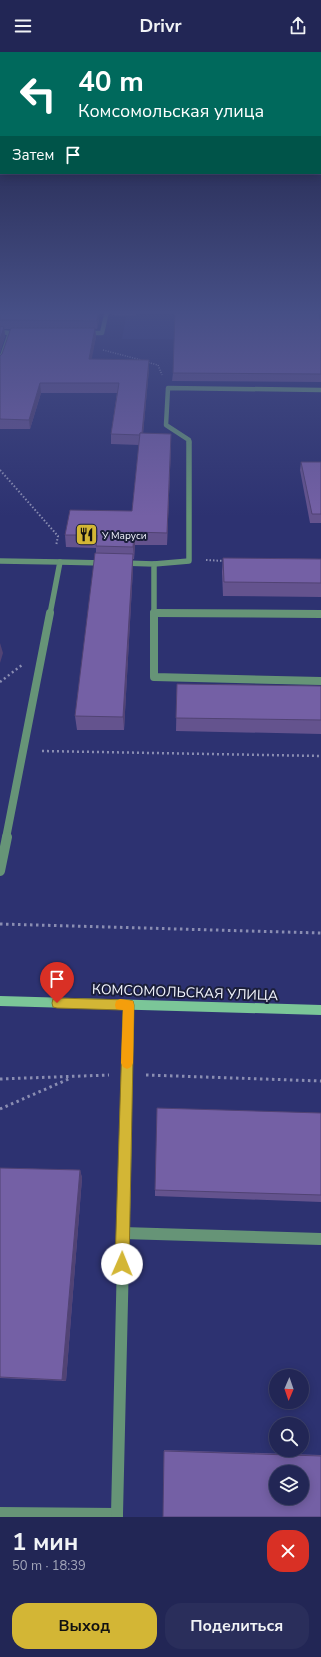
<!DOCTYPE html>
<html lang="ru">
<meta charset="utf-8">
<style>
body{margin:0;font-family:"Nunito Sans",sans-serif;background:#2a2e5b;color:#f1f3f6;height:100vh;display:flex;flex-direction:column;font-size:15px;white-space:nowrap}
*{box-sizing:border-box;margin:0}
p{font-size:13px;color:#a2a5b9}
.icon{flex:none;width:22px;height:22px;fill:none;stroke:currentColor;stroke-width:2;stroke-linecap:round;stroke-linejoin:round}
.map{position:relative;height:1465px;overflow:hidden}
.sheet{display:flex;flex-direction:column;background:#222655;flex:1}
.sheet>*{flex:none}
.hud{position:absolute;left:0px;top:0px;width:321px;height:122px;box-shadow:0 2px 10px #0003,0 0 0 1px #3f436c;background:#00695c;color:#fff;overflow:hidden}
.needle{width:26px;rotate:182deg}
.tools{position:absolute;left:269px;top:1317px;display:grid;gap:8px}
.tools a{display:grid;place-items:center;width:40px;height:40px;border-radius:50%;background:#222655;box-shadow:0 2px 10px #0003,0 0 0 1px #3f436c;font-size:20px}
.pin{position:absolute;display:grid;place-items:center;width:34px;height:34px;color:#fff;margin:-41px -17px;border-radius:50% 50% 50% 0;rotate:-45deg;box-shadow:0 0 4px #0007}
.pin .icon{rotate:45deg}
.me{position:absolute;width:44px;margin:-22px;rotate:1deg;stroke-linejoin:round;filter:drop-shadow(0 0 3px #0008)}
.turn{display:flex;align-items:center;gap:14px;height:84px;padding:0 12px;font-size:18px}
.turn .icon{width:52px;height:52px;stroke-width:2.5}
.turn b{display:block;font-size:28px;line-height:34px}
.then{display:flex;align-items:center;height:38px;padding:0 12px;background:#0003;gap:8px;font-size:15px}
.round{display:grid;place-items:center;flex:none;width:42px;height:42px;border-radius:16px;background:#2a2e5b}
.overview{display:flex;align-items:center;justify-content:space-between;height:68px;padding:0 12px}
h1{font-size:24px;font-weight:700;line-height:30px}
.primary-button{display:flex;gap:8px;margin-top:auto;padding:8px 12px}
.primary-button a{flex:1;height:46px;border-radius:16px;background:#d3b635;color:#111;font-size:16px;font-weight:700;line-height:46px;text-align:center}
.primary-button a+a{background:#2a2e5b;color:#f1f3f6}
header{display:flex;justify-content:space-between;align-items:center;height:52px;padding:0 12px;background:#222655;font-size:18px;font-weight:700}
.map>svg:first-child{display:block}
.built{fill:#353b80}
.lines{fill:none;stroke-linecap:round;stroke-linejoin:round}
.path-far3{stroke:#8a8db2;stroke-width:1.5;stroke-dasharray:1 1.5;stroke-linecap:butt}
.path-far2{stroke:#8a8db2;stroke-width:2;stroke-dasharray:1.5 2;stroke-linecap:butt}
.path-far1{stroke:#8a8db2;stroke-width:2.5;stroke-dasharray:2 3;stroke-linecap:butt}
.path{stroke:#8a8db2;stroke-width:3;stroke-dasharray:2.5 3.5;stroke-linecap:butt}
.service-far4{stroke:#669477;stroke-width:4.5}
.service-far3{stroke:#669477;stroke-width:5.5}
.service-far2{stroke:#669477;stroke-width:8}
.service-far1{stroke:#669477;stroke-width:10}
.service{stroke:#669477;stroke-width:12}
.secondary{stroke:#7bc698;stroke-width:10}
.wall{fill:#64538e}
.shaded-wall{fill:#514374}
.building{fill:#7460a5;stroke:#514374;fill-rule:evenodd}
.route{fill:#d3b635;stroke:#897622}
.slow{fill:#f59e0b}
.labels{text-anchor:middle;stroke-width:4;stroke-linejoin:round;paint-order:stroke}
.far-poi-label{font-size:10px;fill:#f2f4fc;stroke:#1b1f3b;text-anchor:start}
.near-street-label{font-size:14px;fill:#f2f4fc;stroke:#1b1f3b}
</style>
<header><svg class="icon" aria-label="menu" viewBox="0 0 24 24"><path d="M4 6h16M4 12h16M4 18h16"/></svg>Drivr<svg class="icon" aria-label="share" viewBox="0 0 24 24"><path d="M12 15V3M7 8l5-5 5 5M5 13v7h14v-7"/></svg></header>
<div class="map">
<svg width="321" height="1465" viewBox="0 0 321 1465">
<rect width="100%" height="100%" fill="#2d3271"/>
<path class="built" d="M127,259H264L269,288L122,287Z"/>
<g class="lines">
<g class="path-far3">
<path d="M103,298L141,308"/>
<path d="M146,310L158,313L162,323"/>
</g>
<g class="path-far2">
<path d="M0,418L58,484L56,494"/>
<path d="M206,508L225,509"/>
</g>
<g class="path-far1">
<path d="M0,630L22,613"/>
<path d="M42,699L321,704"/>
</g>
<g class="path">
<path d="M0,872L321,881"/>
<path d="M146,1023L321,1029"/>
<path d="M0,1027L109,1023"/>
<path d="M0,1057L71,1026"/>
</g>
<g class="service-far4">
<path d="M0,280L10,281L0,310"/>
<path d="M85,281H102L107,259"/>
<path d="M189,391V388L166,373L168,336L321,338"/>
</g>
<g class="service-far3">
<path d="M0,509L60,510L50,562"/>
<path d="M60,510L103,511"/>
<path d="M123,511L154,512V562"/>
<path d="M154,512L189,509V390"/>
<path d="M154,561L307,562"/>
</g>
<g class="service-far2">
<path d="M154,561V625L321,629"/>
<path d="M154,561L321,562"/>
<path d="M6,786L50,561"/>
</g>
<g class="service-far1">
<path d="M0,819L7,785"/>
<path d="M126,1080L129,953"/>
</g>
<g class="service">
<path d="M123,1181L321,1187"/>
<path d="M0,1461L117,1462V1465"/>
<path d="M117,1462L126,1079"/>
</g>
<path class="secondary" d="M0,949L321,958"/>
</g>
<g class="wall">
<path d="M0,259L98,260L99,269L97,277H95L96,285L91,307L149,317L143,381L171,393L167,493H135L134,507H133V516L124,678H77L75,664L96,502V496L66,495L65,483L132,459L139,393L111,392V382L117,341H41L30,377H0V304L2,302L11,277H4L5,284L0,300Z"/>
<path d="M112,259H136V264L112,263Z"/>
<path d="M321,270V330L172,329L173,321Z"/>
<path d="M301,410H321V471H310L300,418Z"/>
<path d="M223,506L321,507V545L223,544L222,520Z"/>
<path d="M177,632L321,634V682L176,679Z"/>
<path d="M321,1061V1150L155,1144V1138Z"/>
<path d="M0,1116L80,1118L82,1126L66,1329L0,1326Z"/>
<path d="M164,1398L321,1403V1465H163Z"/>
</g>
<g class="shaded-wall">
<path d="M98,260L99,269L97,277V269Z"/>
<path d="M4,275L5,284L0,300V287Z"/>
<path d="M95,276L96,285L90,316L89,307Z"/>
<path d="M149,308V317L142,393V383Z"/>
<path d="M40,331L41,341L30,377L29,368Z"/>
<path d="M171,382V393L167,493V481Z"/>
<path d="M134,480L135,493L134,507L133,495Z"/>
<path d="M133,502V516L124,678L123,665Z"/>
<path d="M0,591L3,601L0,611Z"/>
<path d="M80,1118L82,1126L66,1329L62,1328Z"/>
</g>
<g class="building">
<path d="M0,259L98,260L97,269L0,268Z"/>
<path d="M175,259H318L321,270V322L173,321Z"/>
<path d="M0,274L4,275L0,287Z"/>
<path d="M11,276H95L89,307L149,308L142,381H140V383L111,382L119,331H40L29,368L0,367V304L2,302Z"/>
<path d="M140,381L171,382L167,481L134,480L133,495L96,494L97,483H65L70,458L132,459Z"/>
<path d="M301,410H321V462H312Z"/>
<path d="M95,501L133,502L123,665L75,664Z"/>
<path d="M223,506L321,507V531L224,530Z"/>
<path d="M177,632L321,634V668L176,666Z"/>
<path d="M157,1056L321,1061V1143L155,1138Z"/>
<path d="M0,1116L80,1118L62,1328L0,1325Z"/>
<path d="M164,1399L321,1404V1465H163ZM276,1420H302V1446H276Z"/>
</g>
<linearGradient id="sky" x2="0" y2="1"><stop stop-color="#191c3e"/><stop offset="0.56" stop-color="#464f86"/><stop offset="1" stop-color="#464f86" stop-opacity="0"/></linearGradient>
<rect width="321" height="464" fill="url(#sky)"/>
<path class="route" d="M57,946L129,948L133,949L134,953L129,1212L127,1217L122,1219L117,1217L115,1212L123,958L57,956L53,955L52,951L53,947Z"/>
<path class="slow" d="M120,947L133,949L134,953L133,1011L131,1015L127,1017L123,1015L121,1011L123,958L116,957L115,953L116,949Z"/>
<defs>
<symbol id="restaurant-square" viewBox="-11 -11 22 22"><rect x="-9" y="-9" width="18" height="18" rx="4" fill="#d3b635" stroke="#1b1f3b"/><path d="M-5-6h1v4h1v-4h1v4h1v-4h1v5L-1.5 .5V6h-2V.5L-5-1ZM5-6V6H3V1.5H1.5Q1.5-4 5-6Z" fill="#111"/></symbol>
</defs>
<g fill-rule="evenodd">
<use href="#restaurant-square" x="74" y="470" width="25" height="25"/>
</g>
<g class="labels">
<g class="far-poi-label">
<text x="102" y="487">У Маруси</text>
</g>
<g class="near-street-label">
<text transform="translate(185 940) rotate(2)" y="5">КОМСОМОЛЬСКАЯ УЛИЦА</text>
</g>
</g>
</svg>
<div class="tools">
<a><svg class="needle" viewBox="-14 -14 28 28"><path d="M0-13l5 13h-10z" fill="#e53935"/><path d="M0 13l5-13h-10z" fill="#a2a5b9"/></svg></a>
<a><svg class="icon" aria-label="search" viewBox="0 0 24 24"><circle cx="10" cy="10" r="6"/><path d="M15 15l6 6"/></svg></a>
<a><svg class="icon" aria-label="layers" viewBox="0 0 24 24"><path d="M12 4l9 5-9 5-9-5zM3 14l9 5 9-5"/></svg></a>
</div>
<div class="pin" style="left:57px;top:951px;background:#d93025"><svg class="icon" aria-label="arrive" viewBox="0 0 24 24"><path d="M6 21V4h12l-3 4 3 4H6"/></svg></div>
<svg class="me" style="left:122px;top:1212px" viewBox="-20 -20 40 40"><circle r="19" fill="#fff"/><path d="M0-13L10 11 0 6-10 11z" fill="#d3b635"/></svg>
<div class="hud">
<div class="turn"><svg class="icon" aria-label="left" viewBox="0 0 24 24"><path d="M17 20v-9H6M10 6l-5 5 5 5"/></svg><div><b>40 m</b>Комсомольская улица</div></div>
<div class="then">Затем<svg class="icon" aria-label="arrive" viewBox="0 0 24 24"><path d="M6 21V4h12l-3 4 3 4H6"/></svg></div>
</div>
</div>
<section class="sheet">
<div class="overview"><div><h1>1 мин</h1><p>50 m · 18:39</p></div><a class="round" style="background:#d93025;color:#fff"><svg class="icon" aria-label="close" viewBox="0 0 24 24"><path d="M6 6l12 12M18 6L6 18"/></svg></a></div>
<div class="primary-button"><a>Выход</a><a>Поделиться</a></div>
</section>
